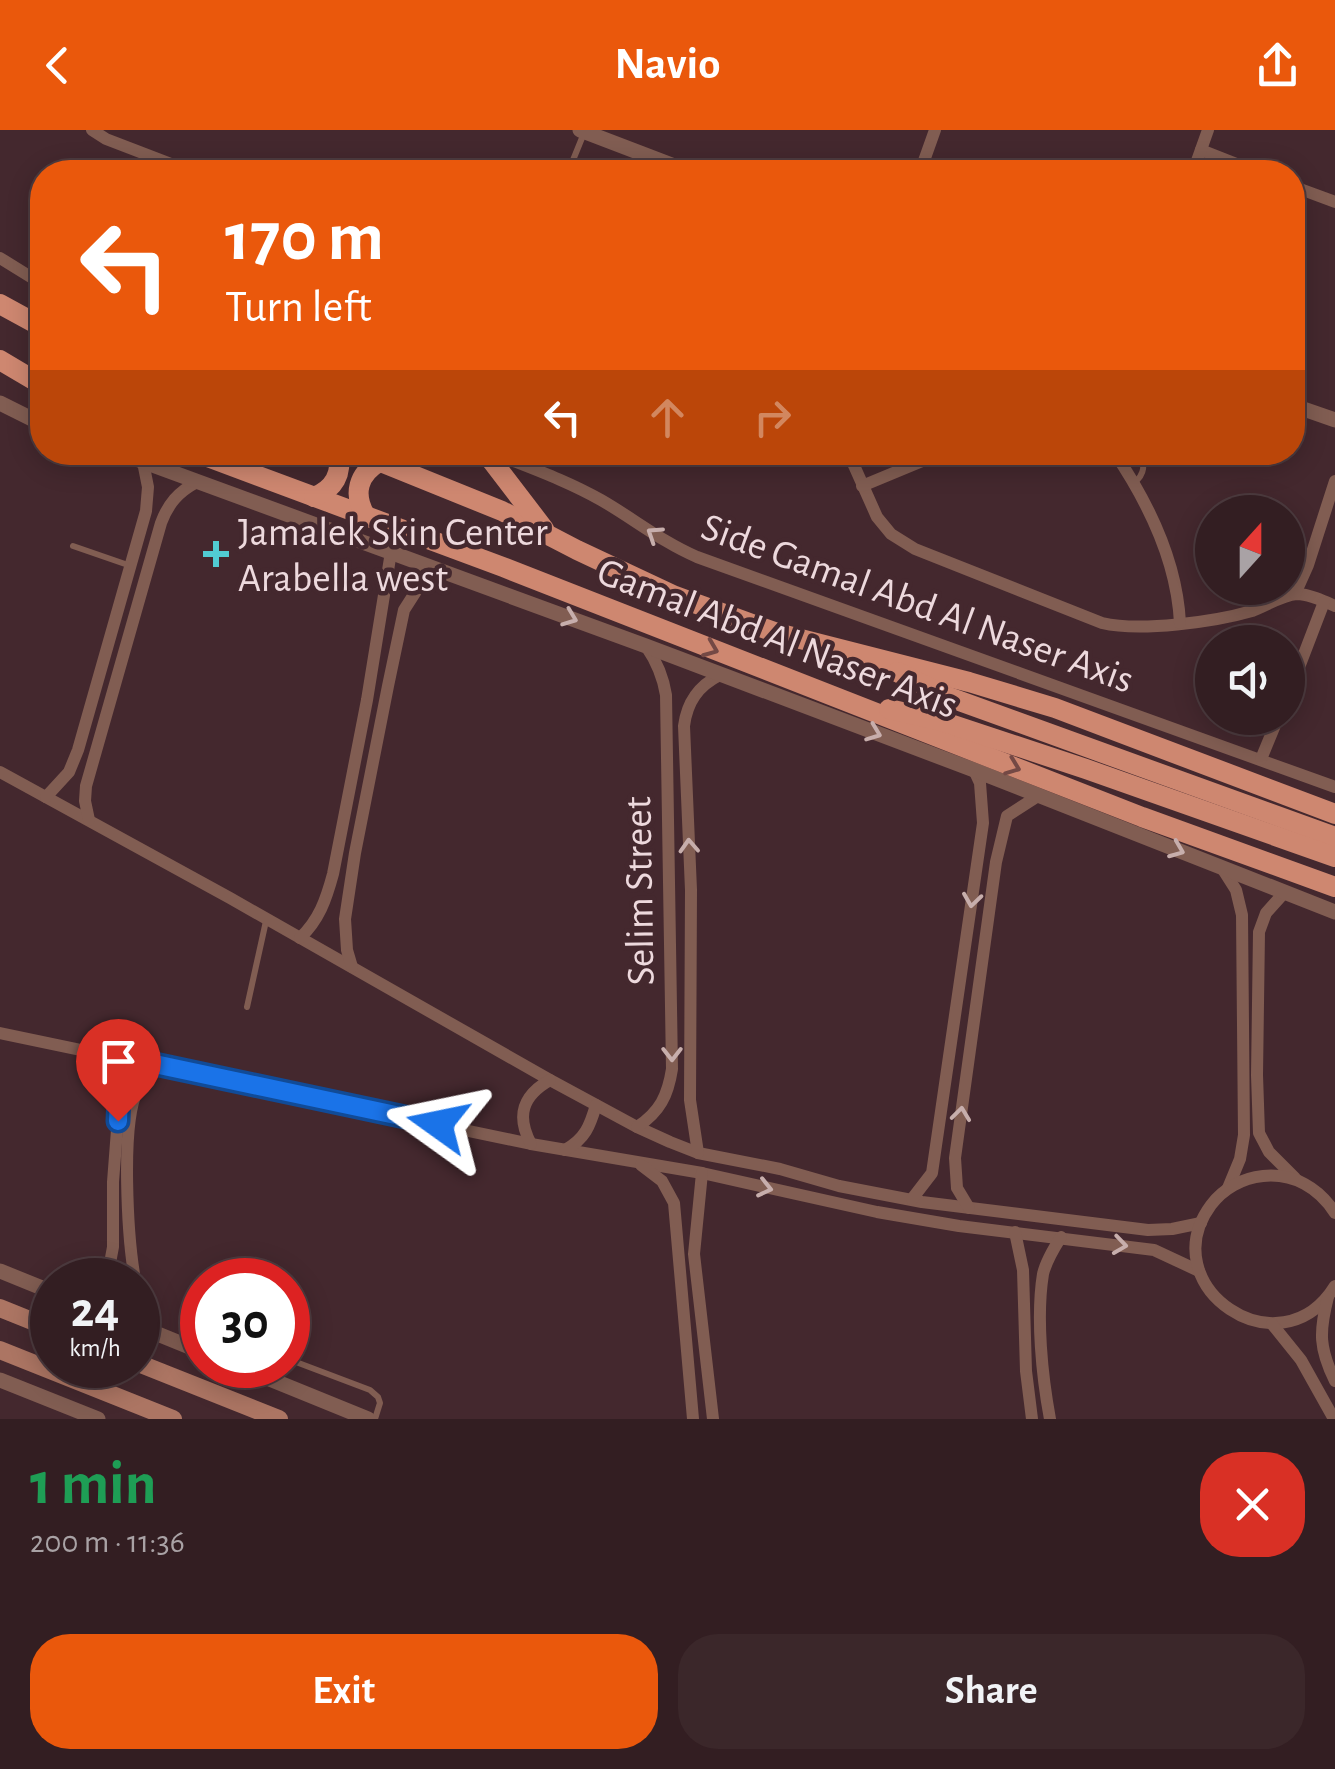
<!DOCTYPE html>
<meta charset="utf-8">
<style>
body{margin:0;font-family:"Alegreya Sans",sans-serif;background:#3b272a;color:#f1f3f6;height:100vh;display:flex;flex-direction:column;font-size:38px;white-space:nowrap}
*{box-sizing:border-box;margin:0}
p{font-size:32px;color:#a9a2a5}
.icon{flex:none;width:55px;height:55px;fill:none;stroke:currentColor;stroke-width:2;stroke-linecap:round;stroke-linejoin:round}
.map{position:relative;height:1289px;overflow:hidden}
.panel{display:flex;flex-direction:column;background:#331e22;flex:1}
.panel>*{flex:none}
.banner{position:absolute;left:30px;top:30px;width:1275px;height:305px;border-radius:40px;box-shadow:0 5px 25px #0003,0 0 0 2px #4e3c40;background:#ea580c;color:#fff;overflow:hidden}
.needle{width:65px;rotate:21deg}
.buttons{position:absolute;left:1195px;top:365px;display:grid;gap:20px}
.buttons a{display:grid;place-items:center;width:110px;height:110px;border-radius:50%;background:#331e22;box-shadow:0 5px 25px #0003,0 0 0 2px #4e3c40;font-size:50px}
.speed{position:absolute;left:30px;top:1128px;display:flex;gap:20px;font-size:50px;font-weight:700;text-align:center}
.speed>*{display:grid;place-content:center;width:130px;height:130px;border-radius:50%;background:#331e22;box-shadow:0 5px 25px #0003,0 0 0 2px #4e3c40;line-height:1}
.speed small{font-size:25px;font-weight:400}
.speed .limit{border:15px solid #d22;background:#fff;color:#111}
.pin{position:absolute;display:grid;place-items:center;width:85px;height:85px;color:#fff;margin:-102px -42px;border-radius:50% 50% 50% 0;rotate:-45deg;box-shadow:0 0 10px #0007}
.pin .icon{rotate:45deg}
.me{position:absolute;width:110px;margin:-55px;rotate:282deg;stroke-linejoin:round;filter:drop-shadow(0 0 8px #0008)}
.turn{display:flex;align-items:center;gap:35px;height:210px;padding:0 30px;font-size:45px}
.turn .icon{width:130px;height:130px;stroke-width:2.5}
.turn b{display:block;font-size:70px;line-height:85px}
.lanes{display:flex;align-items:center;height:95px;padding:0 30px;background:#0003;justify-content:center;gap:50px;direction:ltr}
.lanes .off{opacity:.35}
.round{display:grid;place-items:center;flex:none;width:105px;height:105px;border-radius:40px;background:#3b272a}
.head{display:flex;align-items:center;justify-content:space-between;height:170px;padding:0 30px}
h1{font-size:60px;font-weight:600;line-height:75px;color:#1e9e55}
.button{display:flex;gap:20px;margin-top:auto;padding:20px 30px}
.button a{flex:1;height:115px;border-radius:40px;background:#ea580c;color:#fff;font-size:40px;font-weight:600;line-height:115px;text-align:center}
.button a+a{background:#3b272a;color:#f1f3f6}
header{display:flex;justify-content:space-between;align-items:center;height:130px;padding:0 30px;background:#ea580c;color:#fff;font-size:45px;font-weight:600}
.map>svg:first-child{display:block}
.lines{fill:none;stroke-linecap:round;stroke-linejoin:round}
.service{stroke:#815d52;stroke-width:6}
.minor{stroke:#815d52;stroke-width:12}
.tertiary{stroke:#815d52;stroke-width:15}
.secondary{stroke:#ac7563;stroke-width:18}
.primary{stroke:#ce8770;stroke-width:20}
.oneway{stroke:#c7aeac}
.oneway2{stroke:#744945}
.route-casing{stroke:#114b97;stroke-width:25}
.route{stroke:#1a73e8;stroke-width:18}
.poi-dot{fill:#51ccd3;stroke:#44282e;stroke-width:4}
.labels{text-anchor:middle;stroke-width:9;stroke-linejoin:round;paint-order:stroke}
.poi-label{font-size:40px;fill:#edd9dd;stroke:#44282e;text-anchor:start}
.street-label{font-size:40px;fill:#edd9dd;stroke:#44282e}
</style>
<header><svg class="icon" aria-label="back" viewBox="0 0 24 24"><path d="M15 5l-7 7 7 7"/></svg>Navio<svg class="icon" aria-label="share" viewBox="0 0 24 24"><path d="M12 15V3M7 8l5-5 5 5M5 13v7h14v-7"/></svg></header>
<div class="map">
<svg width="1335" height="1289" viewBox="0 0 1335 1289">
<rect width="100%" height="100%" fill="#44282e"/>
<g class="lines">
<g class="service">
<path d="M578,42L571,35L584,3"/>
<path d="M749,42L752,35L757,33L774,38"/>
<path d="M1134,353C1145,344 1146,334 1138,322"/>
<path d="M73,416L128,435"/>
<path d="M247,877L266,791"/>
<path d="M288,1229L370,1260L378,1267L380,1273L375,1289"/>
</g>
<g class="minor">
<path d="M92,0L106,9L192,42"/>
<path d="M1201,20L1257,42"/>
<path d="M920,42L935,0"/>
<path d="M1193,42L1208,0"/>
<path d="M1292,56L1335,72"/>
<path d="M0,128L42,154"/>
<path d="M491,322C528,337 566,350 601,370C634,389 662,412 697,427L1335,657"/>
<path d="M848,322L877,387L891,404L915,419L1102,493C1140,502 1214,492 1252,481C1266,476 1282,465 1297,464C1309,464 1324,471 1335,476"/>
<path d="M1114,322C1148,372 1177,432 1180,493"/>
<path d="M862,356L944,322"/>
<path d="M1295,464L1308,435L1335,351"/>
<path d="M1288,566L1324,472"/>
<path d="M1261,629L1278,588"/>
<path d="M0,642L230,768L550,950L637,997L670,1012L698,1023L780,1039L839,1056L922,1072L1148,1100L1172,1099L1201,1093"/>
<path d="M46,667L69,642L78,620L146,381L148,357L143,332"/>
<path d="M89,690L85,671L86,656L161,393C168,374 178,362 197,352"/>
<path d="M1222,738L1236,760L1242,785L1244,1005L1240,1029L1228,1058"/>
<path d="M1284,763L1266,783L1259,802L1257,945L1259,1003L1269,1022L1295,1048"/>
<path d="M300,808C319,790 326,770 333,744L367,570L391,422"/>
<path d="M352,837L347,820L345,789L355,723L388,556L404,480L420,455L436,438"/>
<path d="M0,903L531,1014L702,1043L877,1082L959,1096L1154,1120L1199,1141"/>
<path d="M637,997C660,982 668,965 672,939L666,565C663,546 657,532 646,516"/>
<path d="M531,1014C516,986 522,966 550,950"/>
<path d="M565,1020C585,1009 590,996 596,975"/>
<path d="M698,1023L690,970L691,760L684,596C687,572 698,556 720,545"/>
<path d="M641,1035L662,1051L674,1073L693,1289"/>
<path d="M702,1043L694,1124L713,1289"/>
<path d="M912,1069L932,1043L983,693L980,653L974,640"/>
<path d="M969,1078L957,1058L955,1028L996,732L1007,686L1038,666"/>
<path d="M1335,1083C1319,1058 1294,1043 1263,1046C1242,1048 1223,1059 1211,1075C1151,1156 1280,1245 1335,1156"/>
<path d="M1015,1102L1023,1140L1026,1241L1032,1289"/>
<path d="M99,1150L110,1133L113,1117V1052L120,961L117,926"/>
<path d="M135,1150C128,1110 120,993 138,959C144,950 152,943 160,936"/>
<path d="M138,1164L154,1203"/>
<path d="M1328,1167C1319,1202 1319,1218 1335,1251"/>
<path d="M1272,1194L1301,1230L1334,1289"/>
<path d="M1050,1289C1042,1246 1036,1187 1043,1144C1046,1131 1054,1118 1061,1107"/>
</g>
<g class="tertiary">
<path d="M580,0L690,42"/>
<path d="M0,273L42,294"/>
<path d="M1292,275L1335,290"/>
<path d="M117,322L646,516L974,640L1335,782"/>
<path d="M0,1141L52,1162"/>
<path d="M138,1196L202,1222"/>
<path d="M235,1235L368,1289"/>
<path d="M0,1250L98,1289"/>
</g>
<g class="secondary">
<path d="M0,1178L52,1199"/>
<path d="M0,1220L173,1289"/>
<path d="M138,1233L279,1289"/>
</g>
<g class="primary">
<path d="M0,174L42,197"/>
<path d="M0,230L42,255"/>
<path d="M194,322L503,437L1142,687L1335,757"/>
<path d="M356,322L502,381L577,420L675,466L777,503L969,552L1055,578L1335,684"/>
<path d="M485,322L544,399"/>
<path d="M314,367C334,359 343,344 338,322"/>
<path d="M365,385C353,364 358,344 379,332"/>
<path d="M897,542L943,565L1335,707"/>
<path d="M889,579L941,591L1086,639L1335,727"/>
</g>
</g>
<defs><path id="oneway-chevron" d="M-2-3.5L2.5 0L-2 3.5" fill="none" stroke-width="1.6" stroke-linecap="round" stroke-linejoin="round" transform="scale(2.5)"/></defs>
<g class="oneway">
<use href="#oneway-chevron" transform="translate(654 404) rotate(-147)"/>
<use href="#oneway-chevron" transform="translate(570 488) rotate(21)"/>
<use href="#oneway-chevron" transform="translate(874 603) rotate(21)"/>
<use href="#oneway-chevron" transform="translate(689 716) rotate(-93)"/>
<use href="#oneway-chevron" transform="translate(1177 720) rotate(22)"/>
<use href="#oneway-chevron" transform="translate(972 770) rotate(98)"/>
<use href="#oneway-chevron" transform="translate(672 924) rotate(90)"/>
<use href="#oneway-chevron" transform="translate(961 984) rotate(-83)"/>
<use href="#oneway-chevron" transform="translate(765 1058) rotate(13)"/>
<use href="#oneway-chevron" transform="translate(1120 1115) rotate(8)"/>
</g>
<g class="oneway2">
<use href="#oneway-chevron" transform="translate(711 519) rotate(22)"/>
<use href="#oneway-chevron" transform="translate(1013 637) rotate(21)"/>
</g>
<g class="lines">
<defs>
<path id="route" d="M118,991L120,942L117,926L438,994"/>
</defs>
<use href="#route" class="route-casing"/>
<use href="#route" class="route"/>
</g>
<path class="poi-dot" d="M211 409h10v10h10v10h-10v10h-10v-10h-10v-10h10z"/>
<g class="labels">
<g class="poi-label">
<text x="238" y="415">Jamalek Skin Center<tspan x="238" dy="46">Arabella west</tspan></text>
</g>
<g class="street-label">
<text transform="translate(918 472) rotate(20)" y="14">Side Gamal Abd Al Naser Axis</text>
<text transform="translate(778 507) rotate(21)" y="14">Gamal Abd Al Naser Axis</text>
<text transform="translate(638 761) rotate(-91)" y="14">Selim Street</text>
</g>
</g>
</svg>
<div class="buttons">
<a><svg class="needle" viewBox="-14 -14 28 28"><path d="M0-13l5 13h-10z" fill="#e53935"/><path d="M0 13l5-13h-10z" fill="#a9a2a5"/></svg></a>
<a><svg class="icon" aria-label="sound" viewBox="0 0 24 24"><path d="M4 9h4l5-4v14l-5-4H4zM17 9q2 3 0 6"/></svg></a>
</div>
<div class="speed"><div>24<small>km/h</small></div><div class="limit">30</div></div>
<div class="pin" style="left:118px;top:991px;background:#d93025"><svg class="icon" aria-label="arrive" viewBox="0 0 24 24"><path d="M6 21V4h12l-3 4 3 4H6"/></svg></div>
<svg class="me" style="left:438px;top:994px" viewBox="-20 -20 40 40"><path d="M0-17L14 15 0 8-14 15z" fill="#1a73e8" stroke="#fff" stroke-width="4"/></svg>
<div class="banner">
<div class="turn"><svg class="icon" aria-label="left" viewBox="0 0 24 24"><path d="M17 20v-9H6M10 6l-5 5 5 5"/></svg><div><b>170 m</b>Turn left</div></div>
<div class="lanes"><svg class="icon" aria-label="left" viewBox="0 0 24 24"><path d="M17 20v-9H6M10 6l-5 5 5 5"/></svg><svg class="icon off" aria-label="ahead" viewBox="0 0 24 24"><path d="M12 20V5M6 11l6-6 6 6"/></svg><svg class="icon off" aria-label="right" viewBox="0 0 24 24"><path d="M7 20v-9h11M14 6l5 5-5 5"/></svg></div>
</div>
</div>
<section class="panel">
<div class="head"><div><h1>1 min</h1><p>200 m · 11:36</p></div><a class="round" style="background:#d93025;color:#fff"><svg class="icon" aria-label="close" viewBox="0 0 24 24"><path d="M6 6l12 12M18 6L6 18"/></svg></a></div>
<div class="button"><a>Exit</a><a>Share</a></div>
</section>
